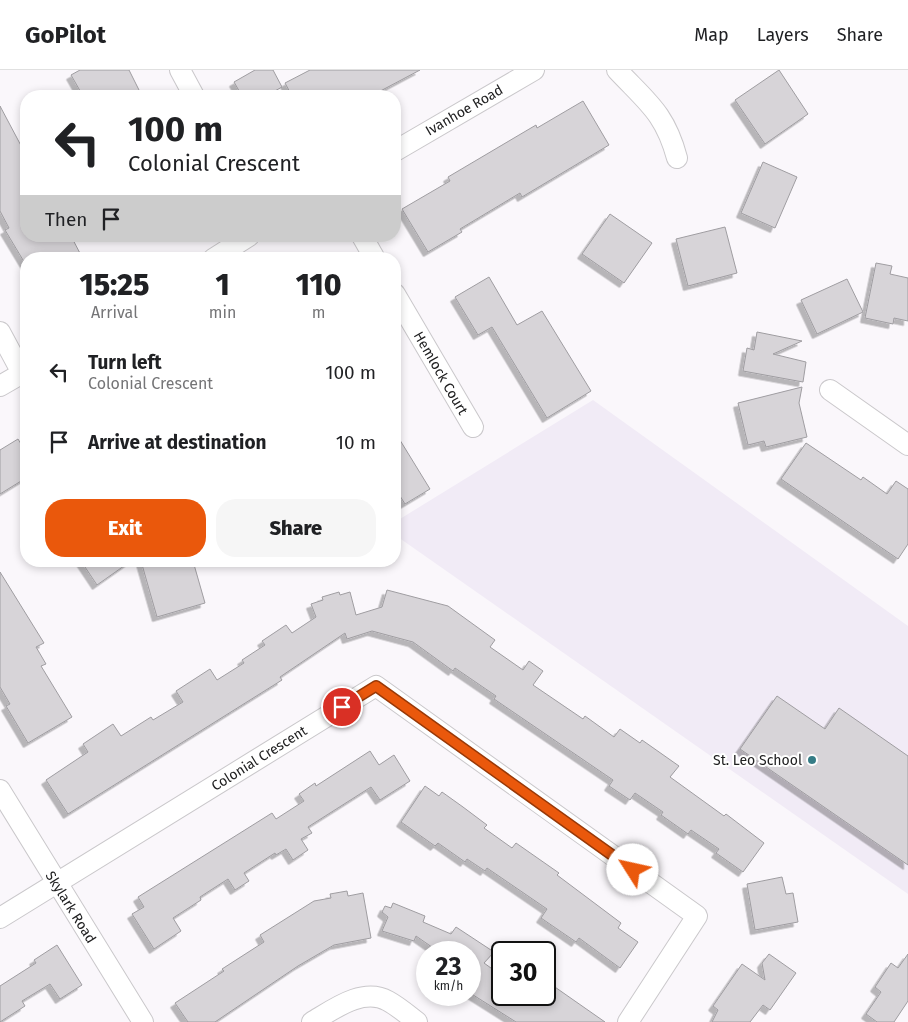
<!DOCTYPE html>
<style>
body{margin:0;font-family:"Fira Sans",sans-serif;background:#f6f6f6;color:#202124;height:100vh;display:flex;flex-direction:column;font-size:19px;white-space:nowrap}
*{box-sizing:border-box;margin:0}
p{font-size:16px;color:#757577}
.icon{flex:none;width:28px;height:28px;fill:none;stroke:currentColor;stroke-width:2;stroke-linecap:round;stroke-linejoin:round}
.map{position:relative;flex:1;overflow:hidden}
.side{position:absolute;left:20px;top:182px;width:381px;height:315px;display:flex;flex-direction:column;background:#fff;border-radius:20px;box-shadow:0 2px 8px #0003}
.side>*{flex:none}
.guide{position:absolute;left:20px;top:20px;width:381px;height:152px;border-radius:20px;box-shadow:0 2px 8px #0003;background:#fff;color:#202124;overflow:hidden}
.speed{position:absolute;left:416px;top:871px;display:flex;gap:10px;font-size:25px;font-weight:700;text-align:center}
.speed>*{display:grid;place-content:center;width:65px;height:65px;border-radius:50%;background:#fff;box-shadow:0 2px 8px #0003;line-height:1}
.speed small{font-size:12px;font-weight:400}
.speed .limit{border:2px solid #111;border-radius:8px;background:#fff;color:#111}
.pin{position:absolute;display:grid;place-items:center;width:42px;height:42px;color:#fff;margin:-21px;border:2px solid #fff;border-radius:50%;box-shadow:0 1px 5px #0007}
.me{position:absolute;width:55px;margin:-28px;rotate:305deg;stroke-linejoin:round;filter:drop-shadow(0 0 4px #0008)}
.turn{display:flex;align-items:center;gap:18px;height:105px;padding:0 25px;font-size:22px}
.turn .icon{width:65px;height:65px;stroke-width:2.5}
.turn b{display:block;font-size:35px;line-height:42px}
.then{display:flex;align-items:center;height:48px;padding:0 25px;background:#0003;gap:10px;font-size:19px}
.eta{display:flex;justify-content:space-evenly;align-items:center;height:85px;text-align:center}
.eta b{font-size:30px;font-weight:800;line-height:35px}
.primary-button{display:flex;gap:10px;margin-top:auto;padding:10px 25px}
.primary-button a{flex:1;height:58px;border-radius:20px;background:#ea580c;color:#fff;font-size:20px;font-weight:800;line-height:58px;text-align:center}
.primary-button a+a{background:#f6f6f6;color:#202124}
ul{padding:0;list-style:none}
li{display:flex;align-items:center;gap:15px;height:70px;padding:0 25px}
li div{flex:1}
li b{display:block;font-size:19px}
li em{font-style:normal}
header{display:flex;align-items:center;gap:30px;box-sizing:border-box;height:70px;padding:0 25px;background:#fff;border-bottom:1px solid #e0e0e0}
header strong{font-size:24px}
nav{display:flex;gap:28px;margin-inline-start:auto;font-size:18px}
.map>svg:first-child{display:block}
.built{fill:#f1ebf6}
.building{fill:#d7d4d8;stroke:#9f9da1;filter:url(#shadow)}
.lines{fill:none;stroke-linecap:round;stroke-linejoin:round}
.minor-casing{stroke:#cac8cb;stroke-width:22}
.minor{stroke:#fff;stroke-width:20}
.route-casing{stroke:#983908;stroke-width:12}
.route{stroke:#ea580c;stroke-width:9}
.poi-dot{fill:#357c86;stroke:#fff;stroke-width:2}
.labels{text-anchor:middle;stroke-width:4;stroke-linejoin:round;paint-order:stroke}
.street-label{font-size:14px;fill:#202021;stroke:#fff}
.poi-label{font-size:14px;fill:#202021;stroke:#fff;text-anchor:end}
</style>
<header>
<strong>GoPilot</strong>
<nav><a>Map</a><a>Layers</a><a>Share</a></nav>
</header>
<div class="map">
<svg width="908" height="952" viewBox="0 0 908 952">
<defs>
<filter id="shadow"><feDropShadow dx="-4.5" dy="4.5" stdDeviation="0" flood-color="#0004"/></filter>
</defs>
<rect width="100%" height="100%" fill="#faf7fb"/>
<path class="built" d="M593,330L908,556V824L395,465V452Z"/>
<g class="building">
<path d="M80,0H129L142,26H83L71,5Z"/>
<path d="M255,0H273L282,17L266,26H242L234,12Z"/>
<path d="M310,0H420L371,26H292L285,13Z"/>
<path d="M779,0L808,44L765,74L735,30Z"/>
<path d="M583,31L609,75L522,127L520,123L460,159L462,162L428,182L402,139L450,111L448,107L536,55L537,58Z"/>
<path d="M0,36L26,85V166H71L83,189H26V195L5,160L9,158L0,141Z"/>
<path d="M763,92L797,107L775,158L741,143Z"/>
<path d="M610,144L652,173L624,213L582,184Z"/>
<path d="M725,157L737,203L688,216L676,169Z"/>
<path d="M876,193L892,196L890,204L908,208V251L894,248L893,254L865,248Z"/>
<path d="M489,207L517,255L542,241L591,321L547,348L492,257L478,265L455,227Z"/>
<path d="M847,209L863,242L817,264L801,230Z"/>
<path d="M757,262L802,271L773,284L806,292L803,312L743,301L747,278L754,280Z"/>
<path d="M802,317L799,333L807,367L766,377L764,371L748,375L738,333Z"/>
<path d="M395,362L430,419L405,434L395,418Z"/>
<path d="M18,369L26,382V408L0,424V380Z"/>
<path d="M806,373L861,410L863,407L887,424L896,411L908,419V474L898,489L781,409Z"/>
<path d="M81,491H131L97,515Z"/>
<path d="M141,491H193L205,533L157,547Z"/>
<path d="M0,502L44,573L36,577L46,594L41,596L72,647L28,673L6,636L10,634L0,617Z"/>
<path d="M387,520L448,536L495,570L490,577L523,600L529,591L543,601L533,615L583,649L585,646L614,667L620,659L640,673L642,670L679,696L670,707L724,746L726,744L764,773L743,802L716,783L719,779L691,760L688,764L661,745L663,742L635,723L630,730L609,716L613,710L494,629L496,626L455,598L453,601L413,572L372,561L347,569L345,563L280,607L282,610L68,744L46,710L88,682L83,674L113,654L121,666L151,647L153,650L183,632L176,621L210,599L217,610L244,593L242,590L265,575L262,571L286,555L292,563L316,547L311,534L323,530L322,527L339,522L340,525L350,522L356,545L382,537Z"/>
<path d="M777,626L825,659L839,638L908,686V795L740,679Z"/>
<path d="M370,681L379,695L394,685L410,711L380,730L371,717L308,757L312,763L301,769L308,780L293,790L286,779L276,785L275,783L244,803L249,811L235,820L228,809L200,827L201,830L173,848L181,861L154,879L132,844L144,837L138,827L272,743L276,749L304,731L299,724L315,713L316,716Z"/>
<path d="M425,716L439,726L442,722L463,737L487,755L484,758L512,778L516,773L559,803L557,805L621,853L618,858L638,872L620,898L579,868L576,872L541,848L547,839L487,798L485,801L467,789L465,792L438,773L435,776L401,752Z"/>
<path d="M782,807L786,824L793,823L798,852L755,860L747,814Z"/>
<path d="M347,821L348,826L363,823L371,868L334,875L298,896L215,952H188L175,933L224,901L222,899L264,872L260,865L314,831L331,828L330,824Z"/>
<path d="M393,833L425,846L423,852L451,864L456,857L494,882L484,893L502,906V925H545L552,915L605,952H516L470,923V882H439L416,866L414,871L382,861L388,847L382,842L385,836L391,838Z"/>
<path d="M57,875L82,915L60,929L50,914L22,931L25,936L0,952V916L36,893L34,890Z"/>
<path d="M769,884L796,903L770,940L763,935L750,952H712L718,940L713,936L742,894L765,910L762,893Z"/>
<path d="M908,884V931L894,952H877L866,944L881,922L875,917L891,893L898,898Z"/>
</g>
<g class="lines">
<defs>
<g id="minor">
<path d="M180,0L194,26"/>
<path d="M617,0C647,32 665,43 677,88"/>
<path d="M395,81L534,0"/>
<path d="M362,166L375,189"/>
<path d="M213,189L249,166"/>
<path d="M395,224L473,357"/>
<path d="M0,262L22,303"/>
<path d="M0,316L26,301"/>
<path d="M830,320L908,375"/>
<path d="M0,720L143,952"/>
<path d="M0,848L376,616L697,846L628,952"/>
<path d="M312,952C334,939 363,917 388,931C399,937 408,945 417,952"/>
</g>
</defs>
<use href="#minor" class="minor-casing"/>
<use href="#minor" class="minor"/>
</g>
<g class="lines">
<defs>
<path id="route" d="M342,637L376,616L633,800"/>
</defs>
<use href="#route" class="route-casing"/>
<use href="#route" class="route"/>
</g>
<circle class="poi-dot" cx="812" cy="690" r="5"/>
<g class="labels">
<g class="street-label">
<text transform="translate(464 40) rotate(-30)" y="5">Ivanhoe Road</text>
<text transform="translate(441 303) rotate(60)" y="5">Hemlock Court</text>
<text transform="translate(259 688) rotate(-32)" y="5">Colonial Crescent</text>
<text transform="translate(71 837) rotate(58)" y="5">Skylark Road</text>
</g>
<g class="poi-label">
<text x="802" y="695">St. Leo School</text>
</g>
</g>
</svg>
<div class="speed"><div>23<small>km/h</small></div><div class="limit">30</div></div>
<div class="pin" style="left:342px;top:637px;background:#d93025"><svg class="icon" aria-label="arrive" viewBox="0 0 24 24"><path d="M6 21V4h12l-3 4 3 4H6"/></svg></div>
<svg class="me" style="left:633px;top:800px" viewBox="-20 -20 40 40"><circle r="19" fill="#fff"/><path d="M0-13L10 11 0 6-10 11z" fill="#ea580c"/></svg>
<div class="guide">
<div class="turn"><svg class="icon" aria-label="left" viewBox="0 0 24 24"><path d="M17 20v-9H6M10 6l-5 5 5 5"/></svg><div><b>100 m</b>Colonial Crescent</div></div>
<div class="then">Then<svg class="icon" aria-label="arrive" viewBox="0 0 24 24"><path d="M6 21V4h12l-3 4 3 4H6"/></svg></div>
</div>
<section class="side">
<div class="eta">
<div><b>15:25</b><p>Arrival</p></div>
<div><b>1</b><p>min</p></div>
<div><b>110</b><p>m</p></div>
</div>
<ul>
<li><svg class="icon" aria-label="left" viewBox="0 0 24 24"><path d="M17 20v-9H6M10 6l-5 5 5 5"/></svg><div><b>Turn left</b><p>Colonial Crescent</p></div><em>100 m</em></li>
<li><svg class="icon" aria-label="arrive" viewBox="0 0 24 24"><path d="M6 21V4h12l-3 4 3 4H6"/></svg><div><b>Arrive at destination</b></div><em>10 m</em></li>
</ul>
<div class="primary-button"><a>Exit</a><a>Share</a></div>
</section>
</div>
